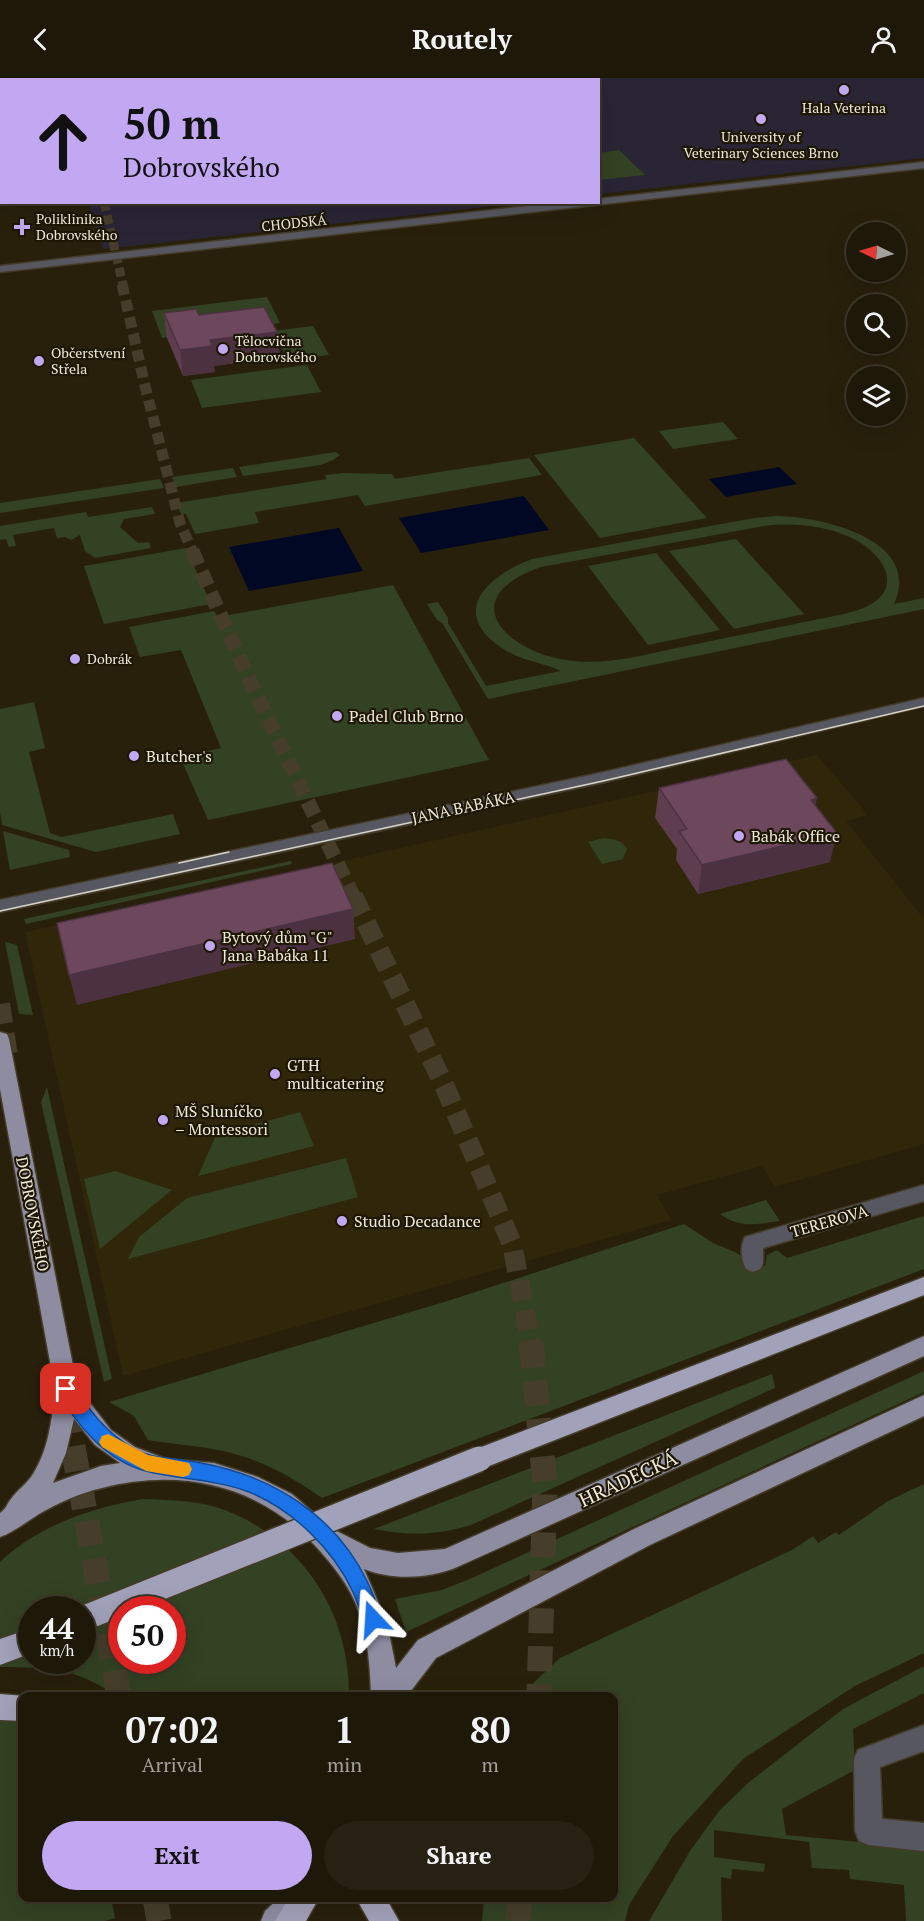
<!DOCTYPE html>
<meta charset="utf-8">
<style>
body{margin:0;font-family:"PT Serif",serif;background:#262112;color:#f1f3f6;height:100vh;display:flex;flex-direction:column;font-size:22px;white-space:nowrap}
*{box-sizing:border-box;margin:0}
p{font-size:20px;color:#a1a09c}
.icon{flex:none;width:33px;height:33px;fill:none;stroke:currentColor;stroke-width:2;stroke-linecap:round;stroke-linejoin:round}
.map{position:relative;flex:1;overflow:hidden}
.side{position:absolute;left:18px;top:1614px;width:600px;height:210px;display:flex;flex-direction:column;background:#1e1808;border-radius:12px;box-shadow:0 6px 24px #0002,0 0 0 2px #3c3729}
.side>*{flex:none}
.guide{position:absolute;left:0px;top:0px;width:600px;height:126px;box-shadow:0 6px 24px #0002,0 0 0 2px #3c3729;background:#c2a8f3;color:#111;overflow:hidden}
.needle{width:39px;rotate:275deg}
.tools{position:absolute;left:846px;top:144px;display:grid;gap:12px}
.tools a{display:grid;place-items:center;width:60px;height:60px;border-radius:50%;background:#1e1808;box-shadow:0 6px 24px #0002,0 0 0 2px #3c3729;font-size:30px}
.speed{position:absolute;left:18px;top:1518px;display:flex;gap:12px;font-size:30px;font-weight:700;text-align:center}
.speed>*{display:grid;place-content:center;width:78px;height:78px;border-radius:50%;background:#1e1808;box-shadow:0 6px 24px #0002,0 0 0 2px #3c3729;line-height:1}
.speed small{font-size:15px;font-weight:400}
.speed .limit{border:9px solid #d22;background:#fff;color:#111}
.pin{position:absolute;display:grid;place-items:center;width:51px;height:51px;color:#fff;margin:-26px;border-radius:12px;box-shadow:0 3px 9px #0006}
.me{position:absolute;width:66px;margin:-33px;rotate:340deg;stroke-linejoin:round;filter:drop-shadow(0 0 4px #0008)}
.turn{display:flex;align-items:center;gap:21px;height:126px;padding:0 24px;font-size:27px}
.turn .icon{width:78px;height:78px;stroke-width:2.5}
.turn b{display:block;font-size:42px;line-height:51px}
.eta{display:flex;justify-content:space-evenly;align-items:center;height:102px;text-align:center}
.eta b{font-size:36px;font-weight:600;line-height:42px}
.button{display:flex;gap:12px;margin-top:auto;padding:12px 24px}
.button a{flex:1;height:69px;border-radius:36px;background:#c2a8f3;color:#111;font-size:24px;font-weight:600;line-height:69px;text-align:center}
.button a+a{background:#262112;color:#f1f3f6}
header{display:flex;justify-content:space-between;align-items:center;height:78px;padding:0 24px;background:#1e1808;font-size:27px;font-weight:600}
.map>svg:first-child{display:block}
.built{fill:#302609}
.education{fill:#2a2535}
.green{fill:#324222;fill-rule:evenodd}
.water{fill:#000824}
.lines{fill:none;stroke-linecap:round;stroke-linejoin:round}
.highway-tunnel-far4{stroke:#463e2a;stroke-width:9;stroke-dasharray:9 4.5;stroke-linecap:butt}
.highway-tunnel-far3{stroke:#463e2a;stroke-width:11;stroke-dasharray:11 6;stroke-linecap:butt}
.highway-tunnel-far2{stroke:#463e2a;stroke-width:15;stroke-dasharray:15 8;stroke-linecap:butt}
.highway-tunnel-far1{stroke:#463e2a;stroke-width:20;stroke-dasharray:20 10;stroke-linecap:butt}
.highway-tunnel{stroke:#463e2a;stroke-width:25;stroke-dasharray:25 13;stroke-linecap:butt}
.minor-casing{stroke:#443c28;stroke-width:3}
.major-casing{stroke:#443c28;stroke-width:3}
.highway-casing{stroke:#443c28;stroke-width:3}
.minor{fill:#575761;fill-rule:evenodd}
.major{fill:#8d8ca1;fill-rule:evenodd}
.highway{fill:#a2a1ba;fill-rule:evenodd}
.tram{stroke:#d8d4c5;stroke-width:1.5}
.highway-bridge-casing{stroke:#443c28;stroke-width:28;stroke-linecap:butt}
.highway-bridge{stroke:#a2a1ba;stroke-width:25}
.wall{fill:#5e3d4f}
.shaded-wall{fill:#4c3240}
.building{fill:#6d475c;stroke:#4c3240;stroke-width:1.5}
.route{fill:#1a73e8;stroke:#114b97;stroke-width:1.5}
.slow{fill:#f59e0b}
.poi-dot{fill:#c2a8f3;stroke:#1e1703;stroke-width:2}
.labels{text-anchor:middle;stroke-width:4.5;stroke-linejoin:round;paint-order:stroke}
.far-poi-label{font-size:14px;fill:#ede9db;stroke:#1e1703;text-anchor:start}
.far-street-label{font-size:14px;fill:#ede9db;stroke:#1e1703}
.poi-label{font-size:16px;fill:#ede9db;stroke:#1e1703;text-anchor:start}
.street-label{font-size:16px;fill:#ede9db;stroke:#1e1703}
.near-street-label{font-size:20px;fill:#ede9db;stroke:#1e1703}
</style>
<header><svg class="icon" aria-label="back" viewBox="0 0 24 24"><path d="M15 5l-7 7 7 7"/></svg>Routely<svg class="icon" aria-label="person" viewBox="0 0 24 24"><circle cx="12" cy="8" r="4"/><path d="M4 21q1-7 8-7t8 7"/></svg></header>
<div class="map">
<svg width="924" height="1843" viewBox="0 0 924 1843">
<rect width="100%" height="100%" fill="#28200b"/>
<path class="built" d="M817,677L868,737L846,743L924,841V1066L775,1109L762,1088L657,1117L671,1142L123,1298L25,854Z"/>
<g class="education">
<path d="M77,0H924V80L599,116L598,2Z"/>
<path d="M88,124H522V125L103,171Z"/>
</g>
<g class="green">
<path d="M619,72L645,97L599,102V75Z"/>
<path d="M267,219L280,245L162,260L152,233Z"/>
<path d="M313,248L329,277L288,282L273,253Z"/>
<path d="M307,287L321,314L202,330L191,302Z"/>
<path d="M723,344L738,361L673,371L659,353Z"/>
<path d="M634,360L707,440L600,460L534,377Z"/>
<path d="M335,374L340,377L333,382L321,387L243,398L239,389Z"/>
<path d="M529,380L542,397L365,428L358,417L255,434L259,445L195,456L186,436H181L176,425L327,401L325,397L343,395L392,396L395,401Z"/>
<path d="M233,390L237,399L176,409L172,399Z"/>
<path d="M160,401L164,410L0,435V425Z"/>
<path d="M152,429L155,436L124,441L120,449L138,465L149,464L151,470L95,480L85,473L80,457L71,462L65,459L57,460L54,450L13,457L16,468L9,469L6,461L0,462V448L86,434L88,439Z"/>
<path d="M776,438C819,438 924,461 894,526L924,520V531L488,621L443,546L437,542L427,526L438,524L448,540V545L486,608L561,593C544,585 522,583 505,572C447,536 486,498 532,481L754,440ZM770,447C797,445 827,448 852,460C881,474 907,509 866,529C859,532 851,534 844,536C790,547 736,558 682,569C647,576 610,587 574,583C509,577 450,521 541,489Z"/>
<path d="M736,461L804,536L734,551L669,473Z"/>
<path d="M186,470L211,526L104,546L84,488Z"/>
<path d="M656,475L720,552L648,567L588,488Z"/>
<path d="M393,507L489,682L208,742L180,679L221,670L181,572L140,579L129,549L214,533L218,539Z"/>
<path d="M34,624L45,670L29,674L50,755L62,759L173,736L180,756L96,774L2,747L0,734V631Z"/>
<path d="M3,753L69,772L70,779L10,792Z"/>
<path d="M604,760C614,761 622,762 627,771L623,781L602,786L588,764Z"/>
<path d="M291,783L292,786L26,846L24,841Z"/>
<path d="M5,864L17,867L33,937L19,936Z"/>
<path d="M47,1009L112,1301L104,1304L41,1024Z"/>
<path d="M300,1034L314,1068L198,1098L216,1057Z"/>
<path d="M346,1080L358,1119L128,1181L139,1159L187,1120Z"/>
<path d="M115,1093L172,1112L100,1171L84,1101Z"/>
<path d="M766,1122L780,1143C756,1146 741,1151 720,1136Z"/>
<path d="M924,1138V1191L322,1420C295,1401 268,1385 235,1376C207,1368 177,1367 148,1362L134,1338L109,1324L454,1221L684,1146L713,1165L735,1174L741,1178L742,1186L765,1188L767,1177L777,1172L787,1180Z"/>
<path d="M924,1293V1314L406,1554L395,1521L442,1512L472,1500Z"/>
<path d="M772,1296L775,1310L471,1447C438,1457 408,1458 374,1451Z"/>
<path d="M924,1406V1575L855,1608L743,1681L673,1758L629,1827L625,1843H482L484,1820H614V1618H522L528,1610L560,1580L794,1471L813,1458L818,1465L836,1454L839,1457L888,1423Z"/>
<path d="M143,1421C167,1422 192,1422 216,1429C299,1456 350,1532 349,1618H117C74,1589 50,1590 0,1589V1484C39,1447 91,1430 143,1421ZM32,1532H82V1582H32ZM122,1532H172V1582H122Z"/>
<path d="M924,1588V1615L853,1651L855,1692L782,1731L786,1757L924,1770V1843H906L904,1807L850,1801L849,1792L812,1790L809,1764L714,1752V1779L765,1786L764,1794L732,1791L731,1801L721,1799L722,1843H649L690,1773L719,1733L748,1705L843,1631Z"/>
<path d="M24,1617L34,1618H22V1820H111L115,1840L105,1843H0V1618Z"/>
</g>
<g class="water">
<path d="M779,389L797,406L726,419L709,401Z"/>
<path d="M524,418L549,452L421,475L399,440Z"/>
<path d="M339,450L363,493L249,513L229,469Z"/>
</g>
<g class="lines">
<path class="highway-tunnel-far4" d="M104,124L123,207"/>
<path class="highway-tunnel-far3" d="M122,206L145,308L180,445L193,475"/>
<path class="highway-tunnel-far2" d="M192,473L247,597L354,820"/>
<g class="highway-tunnel-far1">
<path d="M353,818L445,1009L512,1166L531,1266"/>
<path d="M0,926L8,978"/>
</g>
<g class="highway-tunnel">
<path d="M531,1265L545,1406L539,1618"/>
<path d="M66,1331L119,1618"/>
<path d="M155,1820L159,1843"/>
<path d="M518,1843L520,1820"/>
</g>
<defs>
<g id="minor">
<path d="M57,0H65L66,2H58Z"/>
<rect x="0" y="58" width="2" height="6"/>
<path d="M924,84V90L0,194V188L562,124H598V121Z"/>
<path d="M924,620V628L600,705L0,834V822L600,695Z"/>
<path d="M924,1107V1123L763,1170V1185L760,1191L753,1194L746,1191C741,1182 740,1168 745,1159Z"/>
<path d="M924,1647V1673L880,1689L882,1741L924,1745V1773L869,1767L859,1763L855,1753L854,1681L858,1672Z"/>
</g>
<g id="major">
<path d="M0,954L7,956L9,961L77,1308L111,1352L135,1369L166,1381L214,1385L258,1399L292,1416L331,1450L370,1470L398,1475L445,1471L924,1258V1278L455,1490C427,1501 391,1502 364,1491L387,1544L396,1590L418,1562L634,1451L924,1317V1338L650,1467L436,1580L407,1618H371C370,1588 368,1559 357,1529C349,1508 335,1490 320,1473C263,1408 184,1389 102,1410C80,1415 58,1425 39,1436C26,1444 14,1454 0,1459V1435C7,1430 6,1427 11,1421C17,1412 27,1406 33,1396C49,1371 52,1340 55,1311L0,1011ZM74,1341L95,1367L120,1385L101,1388L53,1405L66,1375Z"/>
<path d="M279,1820H313L309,1830L295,1843H261L265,1833Z"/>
</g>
<g id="highway">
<path d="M924,1199V1217L479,1392L471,1389L467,1381L471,1373Z"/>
<path d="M32,1550V1575L0,1587V1561Z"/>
<path d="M0,1616L25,1618H22V1643L0,1642Z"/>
<path d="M289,1820H319L306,1843H275Z"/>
<path d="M356,1820H386L399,1843H369Z"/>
</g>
</defs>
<use href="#minor" class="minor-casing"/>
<use href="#major" class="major-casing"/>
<use href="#highway" class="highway-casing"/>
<use href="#minor" class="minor"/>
<use href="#major" class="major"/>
<use href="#highway" class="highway"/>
<g class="tram">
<path d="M179,785L229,774"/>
<path d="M0,833L603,703L924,628"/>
</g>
<defs>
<path id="highway-bridge" d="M82,1541L479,1381"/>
</defs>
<use href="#highway-bridge" class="highway-bridge-casing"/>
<use href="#highway-bridge" class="highway-bridge"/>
</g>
<g class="wall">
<path d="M164,235L277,254L280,279L214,288L215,294L183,298L167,260Z"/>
<path d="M659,710L816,728L830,784L698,816L676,782L677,771L655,740Z"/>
</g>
<g class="shaded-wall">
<path d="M277,254L280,279L214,288L215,294L183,298L180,272L210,262Z"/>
<path d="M817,720L811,750V722Z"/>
<path d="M837,755L830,784L698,816L702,787Z"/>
<path d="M353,831L355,861L77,927L69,897Z"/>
</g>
<g class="building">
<path d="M264,229L277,254L210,262L212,268L180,272L164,235L196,231L199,237Z"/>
<path d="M786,681L817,720L811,722L837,755L702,787L679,753L687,751L659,710Z"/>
<path d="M332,785L353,831L69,897L57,845Z"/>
</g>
<path class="route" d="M66,1303L72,1306C90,1333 105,1354 134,1371C154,1382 180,1380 201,1385C272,1398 335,1437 367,1503C373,1515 377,1528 382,1541L379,1548L373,1550L366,1548C361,1536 358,1525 353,1514C333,1471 293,1432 249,1414C215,1401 180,1402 146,1393C107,1383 74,1346 58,1311L60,1306Z"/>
<path class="slow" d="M108,1356L148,1377L189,1385L192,1391L189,1397L183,1399L146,1393L102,1369L99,1364L102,1358Z"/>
<g class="poi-dot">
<circle cx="844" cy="12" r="6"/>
<circle cx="761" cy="41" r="6"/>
<path d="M19 140h6v6h6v6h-6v6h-6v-6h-6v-6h6z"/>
<circle cx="223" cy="271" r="6"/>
<circle cx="39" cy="283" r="6"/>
<circle cx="75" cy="581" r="6"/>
<circle cx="337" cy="638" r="6"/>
<circle cx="134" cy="678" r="6"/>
<circle cx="739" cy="758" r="6"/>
<circle cx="210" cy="868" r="6"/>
<circle cx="275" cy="996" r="6"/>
<circle cx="163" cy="1042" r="6"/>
<circle cx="342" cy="1143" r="6"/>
</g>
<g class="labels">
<g class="far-poi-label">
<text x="844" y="35" text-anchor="middle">Hala Veterina</text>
<text x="761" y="64" text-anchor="middle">University of<tspan x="761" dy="16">Veterinary Sciences Brno</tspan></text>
<text x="36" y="146">Poliklinika<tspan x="36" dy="16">Dobrovského</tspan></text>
<text x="235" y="268">Tělocvična<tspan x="235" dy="16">Dobrovského</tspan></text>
<text x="51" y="280">Občerstvení<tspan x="51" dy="16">Střela</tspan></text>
<text x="87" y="586">Dobrák</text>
</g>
<g class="far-street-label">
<text transform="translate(294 145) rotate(-6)" y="5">CHODSKÁ</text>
</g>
<g class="poi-label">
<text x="349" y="644">Padel Club Brno</text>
<text x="146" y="684">Butcher's</text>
<text x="751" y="764">Babák Office</text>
<text x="222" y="865">Bytový dům "G"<tspan x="222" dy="18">Jana Babáka 11</tspan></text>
<text x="287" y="993">GTH<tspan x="287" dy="18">multicatering</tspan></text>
<text x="175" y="1039">MŠ Sluníčko<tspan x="175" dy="18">– Montessori</tspan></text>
<text x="354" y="1149">Studio Decadance</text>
</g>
<g class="street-label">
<text transform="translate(463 729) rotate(-12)" y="6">JANA BABÁKA</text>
<text transform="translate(33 1136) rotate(79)" y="6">DOBROVSKÉHO</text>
<text transform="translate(829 1143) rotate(-16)" y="6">TEREROVA</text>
</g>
<g class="near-street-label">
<text transform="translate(628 1401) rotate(-25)" y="7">HRADECKÁ</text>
</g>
</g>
</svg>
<div class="tools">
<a><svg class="needle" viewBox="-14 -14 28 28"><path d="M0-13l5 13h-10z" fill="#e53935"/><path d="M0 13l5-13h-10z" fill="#a1a09c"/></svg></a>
<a><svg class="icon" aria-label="search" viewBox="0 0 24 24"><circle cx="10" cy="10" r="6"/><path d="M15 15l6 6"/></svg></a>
<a><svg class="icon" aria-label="layers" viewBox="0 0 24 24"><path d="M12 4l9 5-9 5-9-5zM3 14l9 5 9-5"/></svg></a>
</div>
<div class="speed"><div>44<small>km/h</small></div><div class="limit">50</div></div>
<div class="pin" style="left:66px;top:1311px;background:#d93025"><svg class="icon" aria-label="arrive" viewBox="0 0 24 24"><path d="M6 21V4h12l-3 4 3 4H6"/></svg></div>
<svg class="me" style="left:373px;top:1541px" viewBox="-20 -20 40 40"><path d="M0-17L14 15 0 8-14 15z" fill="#1a73e8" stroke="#fff" stroke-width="4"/></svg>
<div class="guide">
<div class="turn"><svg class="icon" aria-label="ahead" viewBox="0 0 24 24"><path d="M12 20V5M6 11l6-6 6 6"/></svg><div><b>50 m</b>Dobrovského</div></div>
</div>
<section class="side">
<div class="eta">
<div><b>07:02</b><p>Arrival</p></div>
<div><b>1</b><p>min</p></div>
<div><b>80</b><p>m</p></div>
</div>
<div class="button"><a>Exit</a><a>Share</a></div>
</section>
</div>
